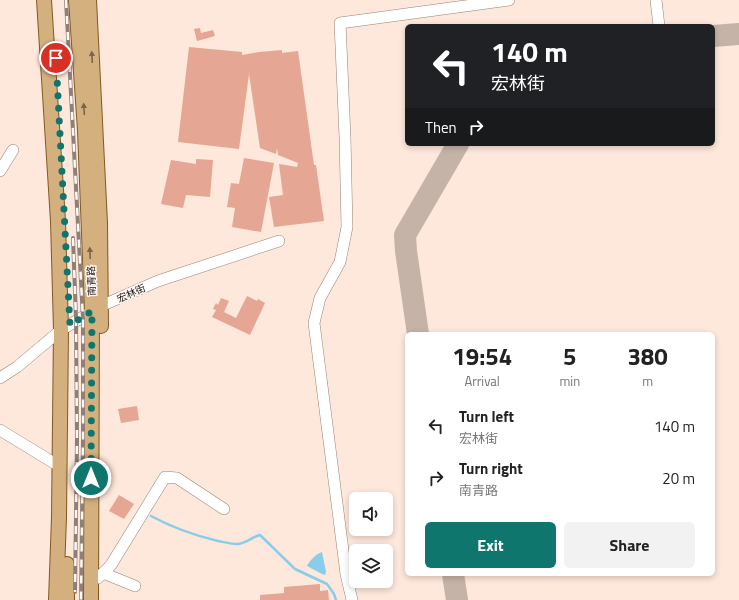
<!DOCTYPE html>
<meta charset="utf-8">
<style>
body{margin:0;font-family:"Titillium Web","Noto Sans TC",sans-serif;background:#f2f2f2;color:#222;height:100vh;display:flex;flex-direction:column;font-size:15px;white-space:nowrap}
*{box-sizing:border-box;margin:0}
p{font-size:13px;color:#767676}
.icon{flex:none;width:22px;height:22px;fill:none;stroke:currentColor;stroke-width:2;stroke-linecap:round;stroke-linejoin:round}
.map{position:relative;flex:1;overflow:hidden}
.details{position:absolute;left:405px;top:332px;width:310px;height:244px;display:flex;flex-direction:column;background:#fff;border-radius:6px;box-shadow:0 2px 6px #0003}
.details>*{flex:none}
.hud{position:absolute;left:405px;top:24px;width:310px;height:122px;border-radius:6px;box-shadow:0 2px 6px #0003;background:#202124;color:#fff;overflow:hidden}
.fabs{position:absolute;left:349px;top:492px;display:grid;gap:8px}
.fabs a{display:grid;place-items:center;width:44px;height:44px;border-radius:6px;background:#fff;box-shadow:0 2px 6px #0003;font-size:20px}
.pin{position:absolute;display:grid;place-items:center;width:34px;height:34px;color:#fff;margin:-17px;border:2px solid #fff;border-radius:50%;box-shadow:0 1px 4px #0007}
.me{position:absolute;width:44px;margin:-22px;rotate:0deg;stroke-linejoin:round;filter:drop-shadow(0 0 3px #0008)}
.turn{display:flex;align-items:center;gap:14px;height:84px;padding:0 20px;font-size:18px}
.turn .icon{width:52px;height:52px;stroke-width:2.5}
.turn b{display:block;font-size:28px;line-height:34px}
.then{display:flex;align-items:center;height:38px;padding:0 20px;background:#0003;gap:8px;font-size:15px}
.eta{display:flex;justify-content:space-evenly;align-items:center;height:68px;text-align:center}
.eta b{font-size:24px;font-weight:700;line-height:28px}
.cta{display:flex;gap:8px;margin-top:auto;padding:8px 20px}
.cta a{flex:1;height:46px;border-radius:6px;background:#0f766e;color:#fff;font-size:16px;font-weight:700;line-height:46px;text-align:center}
.cta a+a{background:#f2f2f2;color:#222}
ul{padding:0;list-style:none}
li{display:flex;align-items:center;gap:12px;height:52px;padding:0 20px}
li div{flex:1}
li b{display:block;font-size:15px}
li em{font-style:normal}
.map>svg:first-child{display:block}
.water{fill:#89cdea}
.lines{fill:none;stroke-linecap:round;stroke-linejoin:round}
.stream{stroke:#89cdea;stroke-width:2.5}
.taxiway{stroke:#c6b3a8;stroke-width:22}
.building{fill:#e5a694}
.minor-casing{stroke:#9b8274;stroke-width:12}
.major-casing{stroke:#835921;stroke-width:16}
.minor{stroke:#fff;stroke-width:11}
.major{stroke:#d4b07f;stroke-width:14}
.rail-casing{stroke:#8f7f76;stroke-width:4}
.rail{stroke:#fef8f5;stroke-width:2.5;stroke-dasharray:8;stroke-linecap:butt}
.oneway{fill:#7b6449}
.route{stroke:#0f766e;stroke-width:7;stroke-dasharray:0 12.6}
.labels{text-anchor:middle;stroke-width:3;stroke-linejoin:round;paint-order:stroke}
.street-label{font-size:10px;fill:#221913;stroke:#fef8f5}
</style>
<div class="map">
<svg width="739" height="600" viewBox="0 0 739 600">
<rect width="100%" height="100%" fill="#fee7db"/>
<path class="water" d="M322,552L326,572L325,575L322,574L307,566C309,561 316,554 322,552Z"/>
<g class="lines">
<path class="stream" d="M151,516C173,528 193,535 218,541C224,542 231,544 237,544C245,544 252,537 260,535L295,569L327,584L334,594L336,600"/>
<g class="taxiway">
<path d="M713,36L739,34"/>
<path d="M418,334L406,251L405,235L458,144"/>
<path d="M453,574L457,600"/>
</g>
</g>
<g class="building">
<path d="M200,28L201,33L213,30L215,36L197,41L194,29Z"/>
<path d="M189,47L242,52V55L259,52L282,50V53L298,51L314,165H316L324,221L274,227L269,197L283,195L279,164L297,167L298,163L278,155L277,148L276,154L260,148L249,74L239,149L178,142Z"/>
<path d="M244,158L274,163L261,232L232,227L235,208L227,207L231,183L239,184Z"/>
<path d="M196,159L213,160L210,197L186,195L183,208L161,204L171,160L196,164Z"/>
<path d="M247,296L257,301L258,299L265,303L250,335L212,317L216,310L213,309L216,303L218,305L221,298L229,301L224,312L236,318Z"/>
<path d="M137,406L139,420L121,423L118,409Z"/>
<path d="M119,495L134,504L124,519L109,511Z"/>
<path d="M320,584V591L328,590L329,600H260V595L284,593V587Z"/>
</g>
<g class="lines">
<defs>
<g id="minor">
<path d="M656,0L659,26"/>
<path d="M0,171L13,150"/>
<path d="M0,378L17,367L61,330L101,306L158,281L279,241"/>
<path d="M0,430L59,466"/>
<path d="M103,573L135,586"/>
<path d="M98,578L111,565L165,477L177,478L224,509"/>
<path d="M352,600L346,574L314,323L320,298L340,262L347,227L345,137L340,23L509,0"/>
</g>
<g id="major">
<path d="M44,0L58,221L61,330L59,517L56,600"/>
<path d="M76,0L85,130L92,311L91,600"/>
<path d="M89,0L100,223L101,326"/>
<path d="M67,600V564"/>
</g>
</defs>
<use href="#minor" class="minor-casing"/>
<use href="#major" class="major-casing"/>
<use href="#minor" class="minor"/>
<use href="#major" class="major"/>
<defs>
<g id="rail">
<path d="M66,0L83,319V438L81,600"/>
<path d="M73,238L76,318L77,439L75,592"/>
</g>
</defs>
<use href="#rail" class="rail-casing"/>
<use href="#rail" class="rail"/>
</g>
<defs><path id="oneway-solid" d="M-6-.8H1V-3.2L6.5 0L1 3.2V.8H-6Z"/></defs>
<g class="oneway">
<use href="#oneway-solid" transform="translate(92 57) rotate(-93)"/>
<use href="#oneway-solid" transform="translate(84 109) rotate(-94)"/>
<use href="#oneway-solid" transform="translate(90 253) rotate(-92)"/>
</g>
<g class="lines">
<path class="route" d="M56,58L70,325L92,311L91,478"/>
</g>
<g class="labels">
<g class="street-label">
<text transform="translate(91 281) rotate(-92)" y="4">南青路</text>
<text transform="translate(131 293) rotate(-24)" y="4">宏林街</text>
</g>
</g>
</svg>
<div class="fabs">
<a><svg class="icon" aria-label="sound" viewBox="0 0 24 24"><path d="M4 9h4l5-4v14l-5-4H4zM17 9q2 3 0 6"/></svg></a>
<a><svg class="icon" aria-label="layers" viewBox="0 0 24 24"><path d="M12 4l9 5-9 5-9-5zM3 14l9 5 9-5"/></svg></a>
</div>
<div class="pin" style="left:56px;top:58px;background:#d93025"><svg class="icon" aria-label="arrive" viewBox="0 0 24 24"><path d="M6 21V4h12l-3 4 3 4H6"/></svg></div>
<svg class="me" style="left:91px;top:478px" viewBox="-20 -20 40 40"><circle r="17" fill="#0f766e" stroke="#fff" stroke-width="3"/><path d="M0-11L8 9 0 5-8 9z" fill="#fff"/></svg>
<div class="hud">
<div class="turn"><svg class="icon" aria-label="left" viewBox="0 0 24 24"><path d="M17 20v-9H6M10 6l-5 5 5 5"/></svg><div><b>140 m</b>宏林街</div></div>
<div class="then">Then<svg class="icon" aria-label="right" viewBox="0 0 24 24"><path d="M7 20v-9h11M14 6l5 5-5 5"/></svg></div>
</div>
<section class="details">
<div class="eta">
<div><b>19:54</b><p>Arrival</p></div>
<div><b>5</b><p>min</p></div>
<div><b>380</b><p>m</p></div>
</div>
<ul>
<li><svg class="icon" aria-label="left" viewBox="0 0 24 24"><path d="M17 20v-9H6M10 6l-5 5 5 5"/></svg><div><b>Turn left</b><p>宏林街</p></div><em>140 m</em></li>
<li><svg class="icon" aria-label="right" viewBox="0 0 24 24"><path d="M7 20v-9h11M14 6l5 5-5 5"/></svg><div><b>Turn right</b><p>南青路</p></div><em>20 m</em></li>
</ul>
<div class="cta"><a>Exit</a><a>Share</a></div>
</section>
</div>
